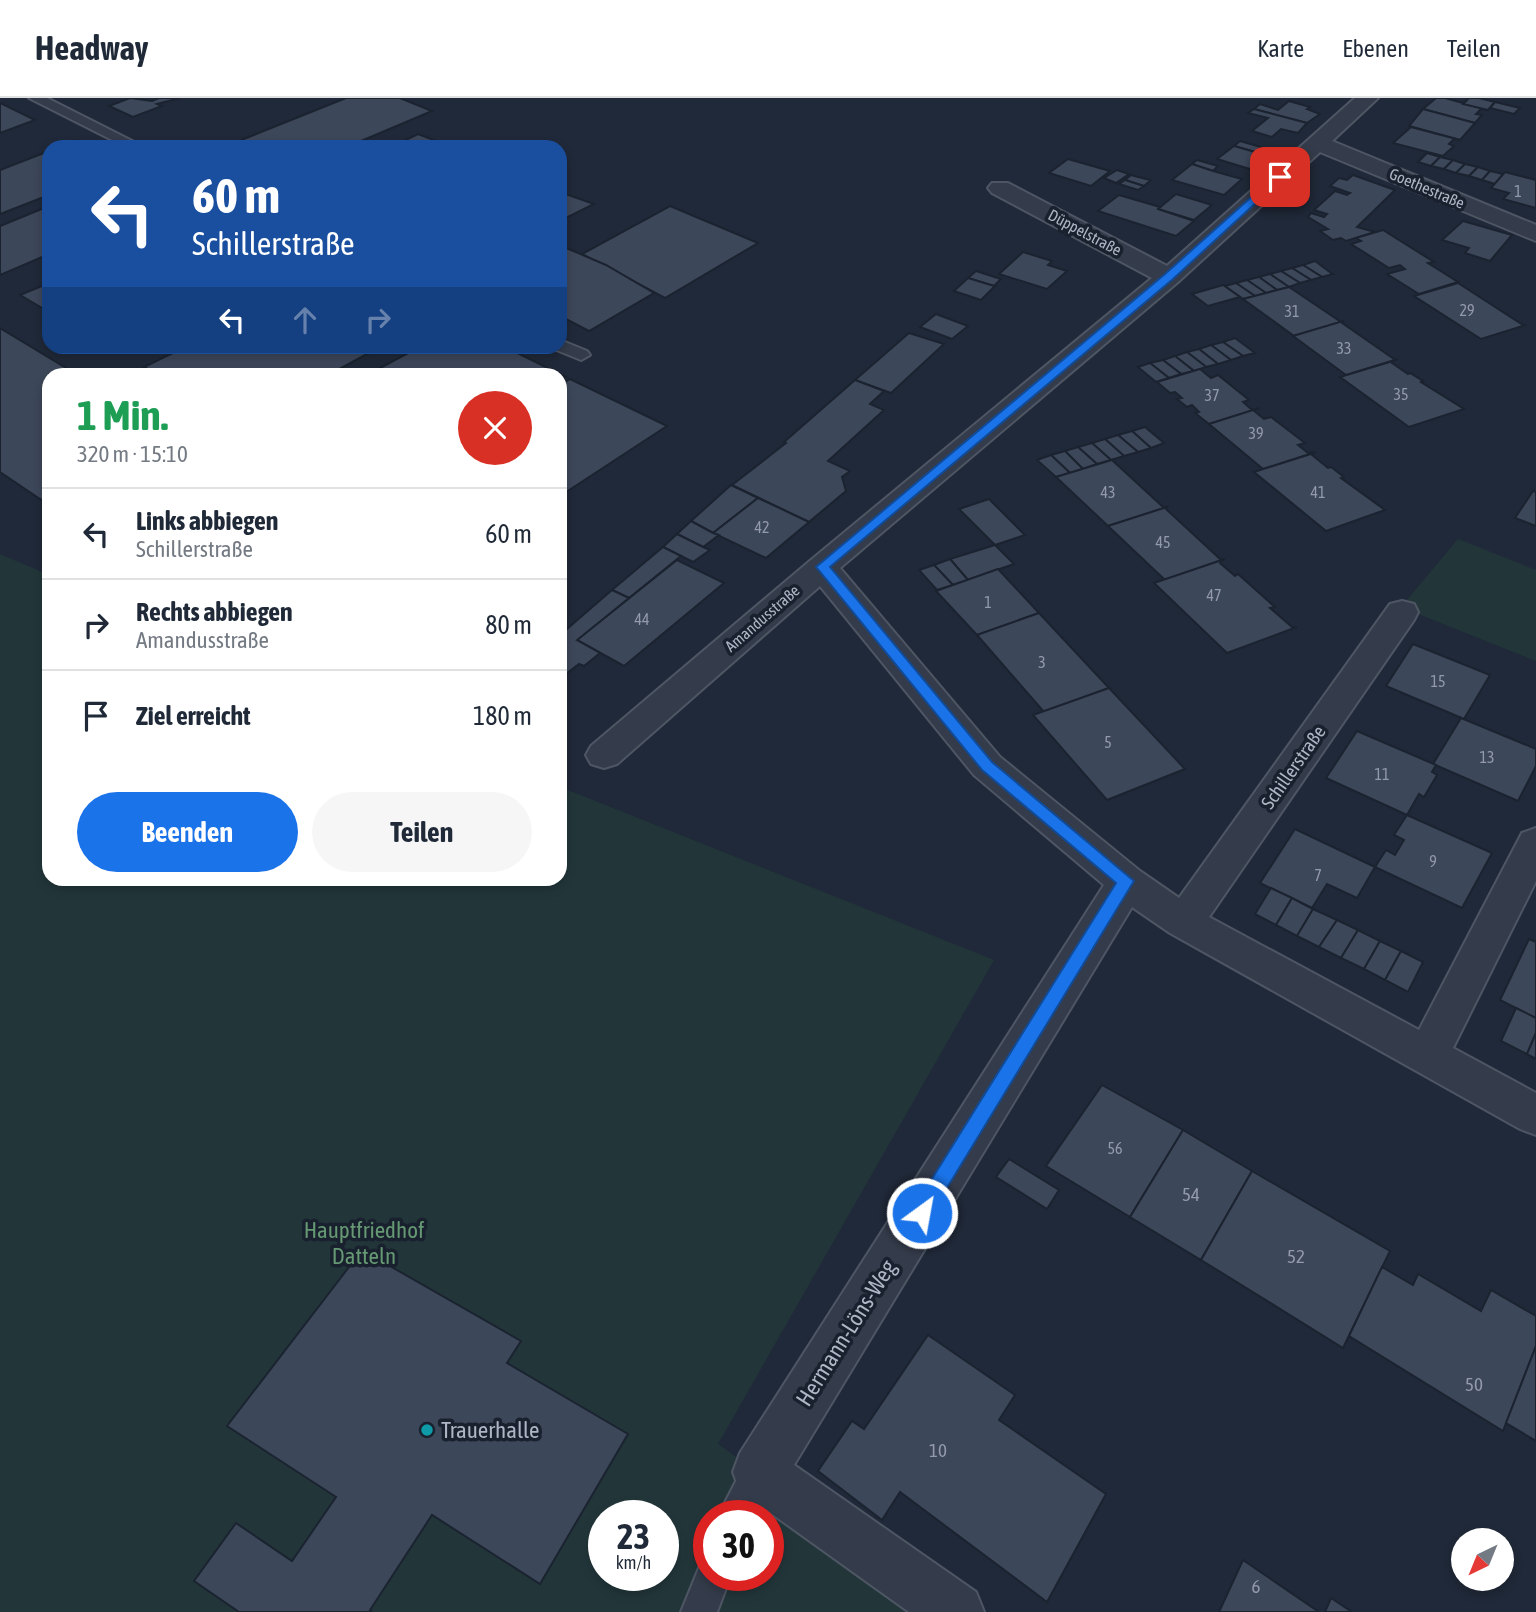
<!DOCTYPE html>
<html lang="de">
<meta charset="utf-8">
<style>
body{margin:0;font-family:"Asap Condensed",sans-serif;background:#f6f6f7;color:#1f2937;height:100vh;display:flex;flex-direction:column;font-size:26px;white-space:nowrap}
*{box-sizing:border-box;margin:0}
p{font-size:23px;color:#747a83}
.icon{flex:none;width:38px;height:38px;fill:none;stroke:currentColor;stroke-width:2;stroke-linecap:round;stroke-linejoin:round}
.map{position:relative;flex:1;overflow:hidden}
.side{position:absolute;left:42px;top:270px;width:525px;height:518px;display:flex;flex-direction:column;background:#fff;border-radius:21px;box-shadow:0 4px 10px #0003}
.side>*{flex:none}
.banner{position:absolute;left:42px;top:42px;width:525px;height:214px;border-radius:21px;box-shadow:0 4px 10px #0003;background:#1a4fa0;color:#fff;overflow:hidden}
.needle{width:46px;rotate:223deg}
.buttons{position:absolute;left:1451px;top:1430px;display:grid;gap:14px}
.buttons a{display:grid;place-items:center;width:63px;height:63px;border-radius:50%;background:#fff;box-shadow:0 4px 10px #0003;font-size:35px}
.speed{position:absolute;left:588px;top:1402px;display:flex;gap:14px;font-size:35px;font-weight:700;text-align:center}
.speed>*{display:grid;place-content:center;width:91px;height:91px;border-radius:50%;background:#fff;box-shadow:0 4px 10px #0003;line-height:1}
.speed small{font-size:18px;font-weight:400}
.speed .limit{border:10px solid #d22;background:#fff;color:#111}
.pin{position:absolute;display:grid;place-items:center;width:60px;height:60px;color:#fff;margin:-30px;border-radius:14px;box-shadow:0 4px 10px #0006}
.me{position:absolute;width:77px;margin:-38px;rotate:32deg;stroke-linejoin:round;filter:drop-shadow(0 0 5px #0008)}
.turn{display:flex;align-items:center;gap:24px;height:147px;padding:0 35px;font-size:32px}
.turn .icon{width:91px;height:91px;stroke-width:2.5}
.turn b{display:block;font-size:49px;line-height:60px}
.lanes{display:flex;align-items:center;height:66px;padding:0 35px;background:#0003;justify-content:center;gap:35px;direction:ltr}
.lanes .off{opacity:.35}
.round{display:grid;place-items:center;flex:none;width:74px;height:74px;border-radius:37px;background:#f6f6f7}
.summary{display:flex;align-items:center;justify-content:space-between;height:119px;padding:0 35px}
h1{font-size:42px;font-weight:700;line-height:52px;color:#1e9e55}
.button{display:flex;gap:14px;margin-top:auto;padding:14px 35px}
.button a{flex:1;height:80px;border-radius:42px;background:#1a73e8;color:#fff;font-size:28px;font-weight:700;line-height:80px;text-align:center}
.button a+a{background:#f6f6f7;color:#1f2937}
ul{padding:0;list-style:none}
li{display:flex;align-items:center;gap:21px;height:91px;padding:0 35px;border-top:2px solid #e0e1e3}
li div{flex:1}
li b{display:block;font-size:26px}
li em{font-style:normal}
header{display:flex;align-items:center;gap:42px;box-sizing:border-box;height:98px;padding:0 35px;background:#fff;border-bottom:2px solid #e0e1e3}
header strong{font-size:33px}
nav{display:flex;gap:38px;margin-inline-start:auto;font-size:24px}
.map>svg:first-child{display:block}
.green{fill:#22363a;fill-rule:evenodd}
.building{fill:#3c4759;stroke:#1b2330;stroke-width:2}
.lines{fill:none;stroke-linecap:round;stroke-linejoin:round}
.service-casing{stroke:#4e5664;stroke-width:4}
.minor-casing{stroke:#4e5664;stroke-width:4}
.service{fill:#343b4a;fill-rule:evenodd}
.minor{fill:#343b4a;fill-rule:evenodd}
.route{fill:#1a73e8;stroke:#114b97;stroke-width:2}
.culture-dot{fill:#0f9aa8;stroke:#19212e;stroke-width:2.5}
.labels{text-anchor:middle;stroke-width:7;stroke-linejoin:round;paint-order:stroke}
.far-street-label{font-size:16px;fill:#aeb6c6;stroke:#19212e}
.number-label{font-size:16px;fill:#929aab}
.street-label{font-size:19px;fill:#aeb6c6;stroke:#19212e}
.near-number-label{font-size:19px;fill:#929aab}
.near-park-label{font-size:23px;fill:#659873;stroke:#19212e}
.near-street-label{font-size:23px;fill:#aeb6c6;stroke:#19212e}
.near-poi-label{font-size:23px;fill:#aeb6c6;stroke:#19212e;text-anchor:start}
</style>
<header>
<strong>Headway</strong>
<nav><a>Karte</a><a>Ebenen</a><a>Teilen</a></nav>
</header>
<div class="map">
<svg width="1536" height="1514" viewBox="0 0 1536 1514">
<rect width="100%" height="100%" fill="#202939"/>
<g class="green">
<path d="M1458,441L1536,472V563L1401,509Z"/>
<path d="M0,456L49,477V780H560V689L994,862L718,1346L951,1514H0ZM604,1418H663V1477H604ZM709,1418H768V1477H709Z"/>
</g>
<g class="building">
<path d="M130,0L152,3L159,0H180L157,6L162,8L133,19L109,8Z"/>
<path d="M346,0H400L432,13L347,49H224Z"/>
<path d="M1436,0H1445L1488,12L1481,11L1476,16L1482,17L1475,25L1423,11Z"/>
<path d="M1469,0H1479L1495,4L1488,12L1463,6Z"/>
<path d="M1289,3L1310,9L1307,11L1320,16L1307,25L1254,11L1260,6L1278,12Z"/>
<path d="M1495,4L1520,10L1514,16L1490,10Z"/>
<path d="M0,5L35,22L0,35Z"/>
<path d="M1254,11L1307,25L1298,35L1281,31L1272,39L1252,33L1268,20L1248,15Z"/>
<path d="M1423,11L1475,25L1460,42L1409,28Z"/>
<path d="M1411,29L1460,42L1454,41L1449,46L1454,48L1443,58L1393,45Z"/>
<path d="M418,36L452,49H391Z"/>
<path d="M77,42L91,49H60Z"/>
<path d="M1240,43L1261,49L1255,54L1234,48Z"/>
<path d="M1234,48L1255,54L1270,58L1253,72L1217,61Z"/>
<path d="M49,53V97L0,116V72Z"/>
<path d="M1427,55L1440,59L1431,68L1418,64Z"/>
<path d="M1440,59L1444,60L1453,62L1444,71L1431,68Z"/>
<path d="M1068,61L1110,73L1091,88L1049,75Z"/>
<path d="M1197,62L1218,68L1213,73L1192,66Z"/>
<path d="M1453,62L1465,66L1456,75L1444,71Z"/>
<path d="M1192,66L1213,73L1242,81L1224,97L1172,82Z"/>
<path d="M1465,66L1478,69L1469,78L1456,75Z"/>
<path d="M1478,69L1490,73L1482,82L1469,78Z"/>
<path d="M1117,72L1129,76L1116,85L1104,80Z"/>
<path d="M1490,73L1503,76L1495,86L1482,82Z"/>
<path d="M1505,74L1536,82V110L1503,101L1509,95L1491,90Z"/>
<path d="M1131,77L1146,81L1151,82L1144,88L1125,82Z"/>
<path d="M1353,77L1395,92L1357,129L1375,134L1346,143L1341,140L1333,142L1320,133L1328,131L1308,119L1311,115L1324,119L1327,116L1314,112L1335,93L1347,97L1350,95L1330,88L1339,80L1347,82Z"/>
<path d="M1125,82L1144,88L1138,92L1119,86Z"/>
<path d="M560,94L594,106L560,123Z"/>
<path d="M1176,96L1212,107L1194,122L1158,111Z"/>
<path d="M1119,97L1160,109L1158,111L1194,123L1176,138L1098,113Z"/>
<path d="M49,108V156L0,177V128Z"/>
<path d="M670,108L758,145L665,200L582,156Z"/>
<path d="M1463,123L1512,137L1490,163L1465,155L1469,150L1442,142Z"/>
<path d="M1383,132L1434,164L1428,165L1458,184L1419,196L1387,176L1405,171L1400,167L1389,170L1351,146L1361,143L1356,140Z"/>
<path d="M564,149L606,167L654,195L589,233L560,218V151Z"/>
<path d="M1023,154L1052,163L1048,167L1067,173L1047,191L999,176Z"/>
<path d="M1315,163L1331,175L1333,176L1322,179L1303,167Z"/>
<path d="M1303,167L1322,179L1311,182L1292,170Z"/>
<path d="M1292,170L1311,182L1300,185L1281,173Z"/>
<path d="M976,173L1001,181L994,188L968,180Z"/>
<path d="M1281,173L1300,185L1289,189L1270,176Z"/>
<path d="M1270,176L1289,189L1277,192L1259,179Z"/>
<path d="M1259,179L1277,192L1266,195L1247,182Z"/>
<path d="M968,180L994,188H995L981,202L954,193Z"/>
<path d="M1247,182L1266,195L1255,198L1236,185Z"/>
<path d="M49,185V214L20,197Z"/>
<path d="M1236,185L1255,198L1243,201L1225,188Z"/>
<path d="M1458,185L1523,227H1526L1481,241L1414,198Z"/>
<path d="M1223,187L1240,199L1208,208L1192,196Z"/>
<path d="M1289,189L1341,224L1294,238L1243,201Z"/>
<path d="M936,216L968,228L952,241L920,229Z"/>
<path d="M1343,223L1342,225L1394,261H1398L1346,277L1293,238Z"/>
<path d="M0,230L76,276H49V407L0,374Z"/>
<path d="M909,235L944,246L891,295L855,282Z"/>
<path d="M1235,240L1255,255L1243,258L1223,244Z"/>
<path d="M1223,244L1243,258L1231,262L1211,247Z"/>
<path d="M1211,247L1231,262L1218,266L1199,251Z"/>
<path d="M187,248H382L330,276H157L144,269Z"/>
<path d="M421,248H503L566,279L560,282V276H369Z"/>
<path d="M1199,251L1218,266L1206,269L1187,254Z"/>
<path d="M1187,254L1205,268L1206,269L1194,273L1175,258Z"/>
<path d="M1175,258L1194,273L1181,276L1163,262Z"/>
<path d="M1163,262L1181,276L1169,280L1150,265Z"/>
<path d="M1393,263L1392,265L1408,276L1410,275L1423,283L1421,284L1464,311L1409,329L1340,279Z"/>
<path d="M1150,265L1169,280L1156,284L1138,269Z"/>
<path d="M1200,271L1211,280L1218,277L1249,302L1243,304L1252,312L1260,310L1209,326L1195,315L1199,314L1192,307L1187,309L1177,301L1182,300L1175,294L1170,295L1157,284Z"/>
<path d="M570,281L667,328L560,398V287Z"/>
<path d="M855,282L884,293L870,306L884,312L828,363L850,373L842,379L846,393L809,424L732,387L786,345L784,344Z"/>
<path d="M1253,312L1264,321L1271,319L1305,345L1298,347L1308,355L1316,354L1263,371L1209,326Z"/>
<path d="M1145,329L1164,345L1151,350L1132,333Z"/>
<path d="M1132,333L1151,350L1138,354L1118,337Z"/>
<path d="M1118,337L1138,354L1124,358L1105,341Z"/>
<path d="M1105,341L1124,358L1111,362L1092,345Z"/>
<path d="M1092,345L1111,362L1097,366L1078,349Z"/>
<path d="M1078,349L1097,366L1083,371L1065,353Z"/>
<path d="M1065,353L1083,371L1070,375L1051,357Z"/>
<path d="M1314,355L1312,357L1328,370L1331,369L1344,379L1341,380L1385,412L1326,433L1254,374Z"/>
<path d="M1051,357L1070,375L1056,379L1037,362Z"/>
<path d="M1115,361L1113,363L1163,409H1167L1108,428L1056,379Z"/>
<path d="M731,387L758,400L713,435L691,423Z"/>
<path d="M1533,393L1536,394V428L1515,420Z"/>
<path d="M758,400L809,424L766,460L713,435Z"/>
<path d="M989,401L1025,437L995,447L959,411Z"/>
<path d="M1167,409L1166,411L1220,461H1225L1165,482L1108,428Z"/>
<path d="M691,423L713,435L719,437L703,449L677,436Z"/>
<path d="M677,436L703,449L710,452L693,464L663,449Z"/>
<path d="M995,447L1014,466L968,482L950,461Z"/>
<path d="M663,449L681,458L629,500L612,492Z"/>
<path d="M950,461L968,482L953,487L934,467Z"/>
<path d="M677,462L724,485L624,568L577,542Z"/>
<path d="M1222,462L1220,465L1235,478L1238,476L1275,509L1270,510L1292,529H1297L1227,555L1154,485Z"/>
<path d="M934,467L953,487L937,492L919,472Z"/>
<path d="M998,471L1039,515L977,537L936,493Z"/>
<path d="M612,492L629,500L577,542L600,555L584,568L579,566L562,579L560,578V537Z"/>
<path d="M1039,515L1109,590L1044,614L977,537Z"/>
<path d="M1413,546L1490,577L1464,621L1386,588Z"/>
<path d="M1109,590L1185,671L1107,702L1033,617Z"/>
<path d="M1461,620L1536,651V668L1518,703L1433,666Z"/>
<path d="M1357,633L1436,667L1432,674L1437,677L1424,699L1419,696L1407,717L1326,680Z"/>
<path d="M1407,717L1492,755L1462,810L1375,769L1386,752L1395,757L1404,742L1394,737Z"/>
<path d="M1295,731L1375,769L1357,800L1327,786L1312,810L1260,785Z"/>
<path d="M1271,790L1292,800L1276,827L1255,816Z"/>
<path d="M1292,800L1313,811L1297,838L1276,827Z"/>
<path d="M1313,811L1337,822L1319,849L1297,838Z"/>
<path d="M1337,822L1358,832L1341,860L1319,849Z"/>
<path d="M1358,832L1380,843L1364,871L1341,860Z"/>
<path d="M1529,841L1536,844V920L1500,902Z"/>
<path d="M1380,843L1401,853L1385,882L1364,871Z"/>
<path d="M1401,853L1423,864L1408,894L1385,882Z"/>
<path d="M1516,910L1536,920V935L1527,956L1501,943Z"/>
<path d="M1536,935V961L1527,956Z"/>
<path d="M1102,987L1183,1032L1130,1119L1046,1068Z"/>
<path d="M1183,1032L1252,1073L1201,1162L1130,1119Z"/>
<path d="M1009,1061L1059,1092L1047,1111L996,1079Z"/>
<path d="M1252,1073L1390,1153L1343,1250L1201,1162Z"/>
<path d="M362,1152L521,1243L507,1265L628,1336L540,1486L432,1417L370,1512L372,1514H239L194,1483L236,1425L292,1463L336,1399L227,1328Z"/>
<path d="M1382,1169L1413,1187L1418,1176L1481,1213L1491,1192L1536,1218V1248L1503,1333L1349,1238Z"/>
<path d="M928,1237L1015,1297L999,1322L1106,1396L1047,1504L900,1394L882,1422L818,1373L852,1323L864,1331Z"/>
<path d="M1536,1248V1343L1506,1325Z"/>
<path d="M1243,1462L1319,1514H1219Z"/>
<path d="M1331,1500L1352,1514H1325Z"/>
</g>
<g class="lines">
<defs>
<g id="service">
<path d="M29,0H47L144,49H126Z"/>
<path d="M560,242L587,253L590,257L581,262L554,251L553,248H560Z"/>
<path d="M759,1357L771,1362L776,1374L754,1418H718L747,1362Z"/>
<path d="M709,1461V1477H731L717,1514H681L701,1465Z"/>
</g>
<path id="minor" d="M1355,0H1378L1332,43L1536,127V143L1320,54L1178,184L840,470L1000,659L1140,773L1179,800L1390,506L1402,503L1414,506L1418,514L1414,522L1209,819L1419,932L1522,735L1536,730V783L1453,950L1536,995V1037L1520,1031L1170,835L1132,809L794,1367L976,1494L984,1514H909L740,1393L733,1374L740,1355L1104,787L974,677L820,488L617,666L604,670L591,666L586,657L591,648L811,462L1152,180L992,95L988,90L992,85H1008L1167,168Z"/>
</defs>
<use href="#service" class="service-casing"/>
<use href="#minor" class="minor-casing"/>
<use href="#service" class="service"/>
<use href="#minor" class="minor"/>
</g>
<path class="route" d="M1276,77L1284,79L1173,181L830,469L992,664L1134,783L928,1121L922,1124L915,1121L912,1115L915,1108L1116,785L982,672L816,469L1165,176Z"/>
<circle class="culture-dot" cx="427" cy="1332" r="7"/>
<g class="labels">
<g class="far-street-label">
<text transform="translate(1427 90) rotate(23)" y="6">Goethestraße</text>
<text transform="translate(1085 134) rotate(28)" y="6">Düppelstraße</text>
<text transform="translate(762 520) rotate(-41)" y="6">Amandusstraße</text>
</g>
<g class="number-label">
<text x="1518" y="99">1</text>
<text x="1467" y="218">29</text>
<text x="1292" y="219">31</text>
<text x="1344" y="256">33</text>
<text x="1401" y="302">35</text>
<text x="1212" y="303">37</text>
<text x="1256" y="341">39</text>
<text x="1108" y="400">43</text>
<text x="1318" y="400">41</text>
<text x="762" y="435">42</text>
<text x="1163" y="450">45</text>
<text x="1214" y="503">47</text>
<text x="988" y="510">1</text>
<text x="642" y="527">44</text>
<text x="1042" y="570">3</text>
<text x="1438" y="589">15</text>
<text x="1108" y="650">5</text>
<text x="1487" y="665">13</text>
<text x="1382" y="682">11</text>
<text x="1433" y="769">9</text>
<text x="1318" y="783">7</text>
<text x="1115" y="1056">56</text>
</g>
<g class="street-label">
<text transform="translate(1293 669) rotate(-55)" y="7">Schillerstraße</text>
</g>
<g class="near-number-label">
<text x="1191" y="1103">54</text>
<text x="1296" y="1165">52</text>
<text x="1474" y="1293">50</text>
<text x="938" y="1359">10</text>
<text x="1256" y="1495">6</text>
</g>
<g class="near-park-label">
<text x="364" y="1140">Hauptfriedhof<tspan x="364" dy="26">Datteln</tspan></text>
</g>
<g class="near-street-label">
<text transform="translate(846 1235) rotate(-58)" y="8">Hermann-Löns-Weg</text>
</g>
<g class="near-poi-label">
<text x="441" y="1340">Trauerhalle</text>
</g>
</g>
</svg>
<div class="buttons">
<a><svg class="needle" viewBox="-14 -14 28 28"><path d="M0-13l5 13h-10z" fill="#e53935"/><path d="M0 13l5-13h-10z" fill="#747a83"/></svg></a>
</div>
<div class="speed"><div>23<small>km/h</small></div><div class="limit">30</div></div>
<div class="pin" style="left:1280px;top:79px;background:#d93025"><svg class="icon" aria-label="arrive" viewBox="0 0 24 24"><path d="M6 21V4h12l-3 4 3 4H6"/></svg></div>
<svg class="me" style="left:922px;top:1115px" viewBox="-20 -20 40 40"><circle r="17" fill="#1a73e8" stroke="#fff" stroke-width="3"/><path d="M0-11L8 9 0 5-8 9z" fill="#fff"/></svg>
<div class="banner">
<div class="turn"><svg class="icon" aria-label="left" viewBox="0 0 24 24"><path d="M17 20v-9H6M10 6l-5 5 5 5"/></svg><div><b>60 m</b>Schillerstraße</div></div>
<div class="lanes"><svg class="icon" aria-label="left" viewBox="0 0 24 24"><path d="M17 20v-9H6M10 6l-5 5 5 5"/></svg><svg class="icon off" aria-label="ahead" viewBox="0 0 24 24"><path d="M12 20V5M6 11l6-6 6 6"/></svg><svg class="icon off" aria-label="right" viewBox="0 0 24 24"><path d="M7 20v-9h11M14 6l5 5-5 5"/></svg></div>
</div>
<section class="side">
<div class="summary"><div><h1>1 Min.</h1><p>320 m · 15:10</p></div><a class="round" style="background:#d93025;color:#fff"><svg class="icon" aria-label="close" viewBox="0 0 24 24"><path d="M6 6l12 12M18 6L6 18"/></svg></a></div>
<ul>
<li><svg class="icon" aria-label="left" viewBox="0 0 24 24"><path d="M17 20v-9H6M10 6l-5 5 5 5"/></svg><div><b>Links abbiegen</b><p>Schillerstraße</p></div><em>60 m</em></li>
<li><svg class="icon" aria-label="right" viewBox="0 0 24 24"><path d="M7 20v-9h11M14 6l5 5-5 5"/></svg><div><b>Rechts abbiegen</b><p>Amandusstraße</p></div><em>80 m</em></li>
<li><svg class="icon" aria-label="arrive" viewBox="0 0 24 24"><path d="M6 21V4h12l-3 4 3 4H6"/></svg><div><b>Ziel erreicht</b></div><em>180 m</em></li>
</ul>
<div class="button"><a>Beenden</a><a>Teilen</a></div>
</section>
</div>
